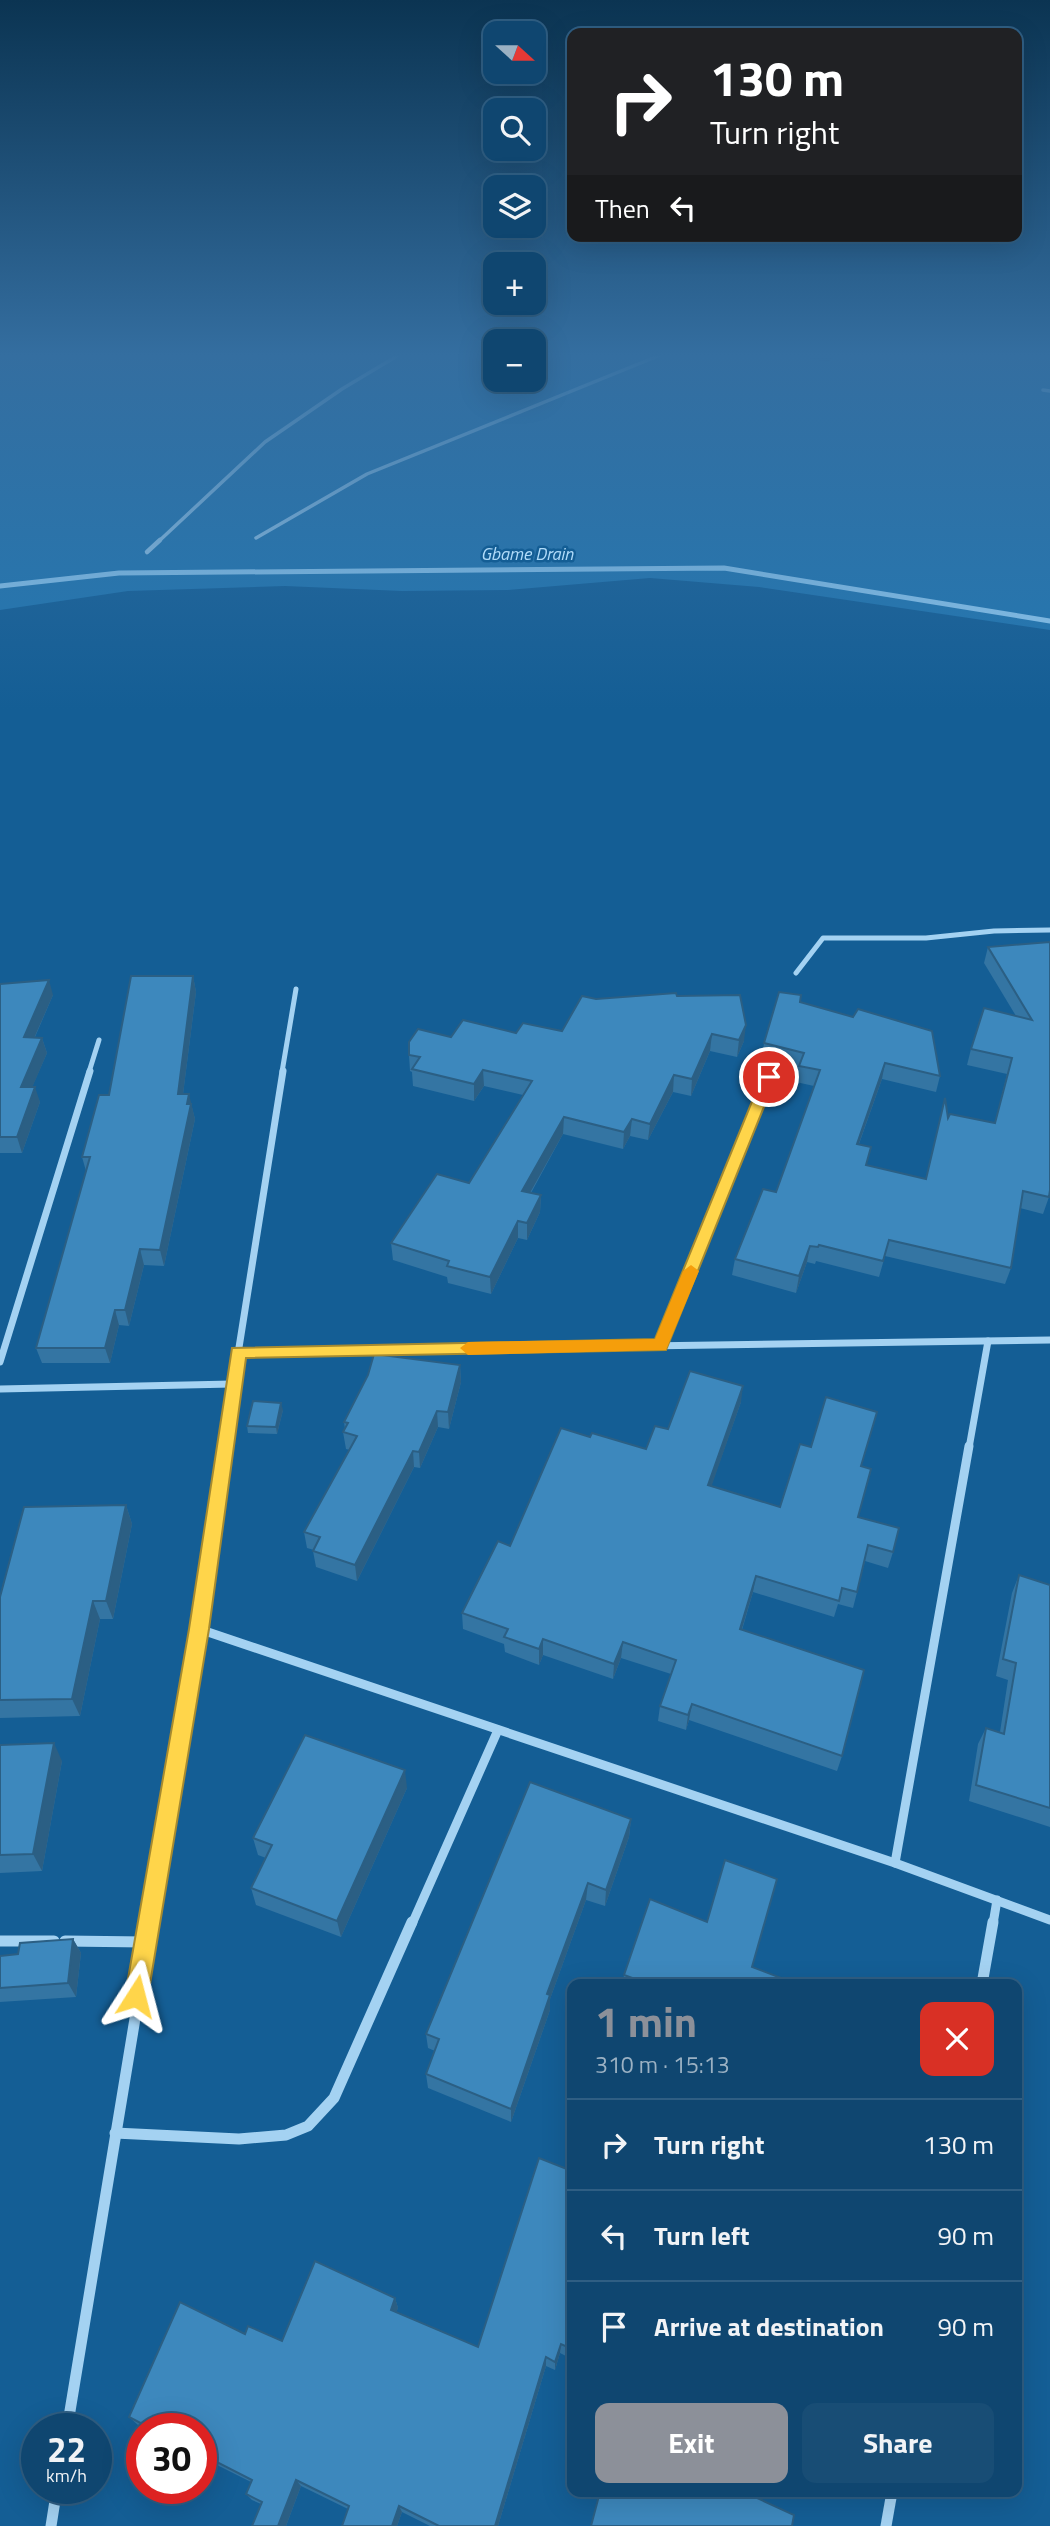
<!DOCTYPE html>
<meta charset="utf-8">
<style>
body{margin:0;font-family:"Titillium Web",sans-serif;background:#184d75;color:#f1f3f6;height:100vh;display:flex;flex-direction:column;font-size:26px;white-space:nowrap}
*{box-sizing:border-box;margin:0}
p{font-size:23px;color:#9bb1c3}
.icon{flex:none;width:38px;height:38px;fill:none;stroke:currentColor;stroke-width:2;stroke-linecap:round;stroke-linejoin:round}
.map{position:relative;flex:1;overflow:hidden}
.side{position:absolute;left:567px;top:1979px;width:455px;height:518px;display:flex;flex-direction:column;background:#0f4670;border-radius:14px;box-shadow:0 7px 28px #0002,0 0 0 2px #2f5e83}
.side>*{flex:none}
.guide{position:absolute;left:567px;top:28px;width:455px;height:214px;border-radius:14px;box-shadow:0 7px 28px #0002,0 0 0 2px #2f5e83;background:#202124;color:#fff;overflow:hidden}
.needle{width:46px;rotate:111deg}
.controls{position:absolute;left:483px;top:21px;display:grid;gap:14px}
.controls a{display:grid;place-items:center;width:63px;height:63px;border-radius:14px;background:#0f4670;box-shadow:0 7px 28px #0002,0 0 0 2px #2f5e83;font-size:35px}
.speed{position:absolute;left:21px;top:2413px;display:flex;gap:14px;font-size:35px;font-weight:700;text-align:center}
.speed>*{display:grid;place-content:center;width:91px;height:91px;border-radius:50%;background:#0f4670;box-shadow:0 7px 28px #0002,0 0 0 2px #2f5e83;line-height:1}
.speed small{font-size:18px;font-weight:400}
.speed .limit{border:10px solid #d22;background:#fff;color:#111}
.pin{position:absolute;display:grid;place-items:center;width:60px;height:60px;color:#fff;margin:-30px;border:4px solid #fff;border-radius:50%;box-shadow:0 2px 7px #0007}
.me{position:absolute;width:77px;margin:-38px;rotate:9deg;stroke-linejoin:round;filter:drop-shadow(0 0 5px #0008)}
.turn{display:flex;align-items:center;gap:24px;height:147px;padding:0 28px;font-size:32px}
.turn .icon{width:91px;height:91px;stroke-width:2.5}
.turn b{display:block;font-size:49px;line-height:60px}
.then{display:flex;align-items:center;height:66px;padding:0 28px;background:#0003;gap:14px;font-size:26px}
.round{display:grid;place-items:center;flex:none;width:74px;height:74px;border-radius:14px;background:#184d75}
.head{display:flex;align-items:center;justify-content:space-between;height:119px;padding:0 28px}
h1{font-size:42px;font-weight:700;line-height:52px;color:#8c9099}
.primary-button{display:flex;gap:14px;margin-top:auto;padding:14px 28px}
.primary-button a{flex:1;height:80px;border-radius:14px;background:#8c9099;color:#fff;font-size:28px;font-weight:700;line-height:80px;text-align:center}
.primary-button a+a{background:#184d75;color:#f1f3f6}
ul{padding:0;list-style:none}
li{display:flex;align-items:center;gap:21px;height:91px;padding:0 28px;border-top:2px solid #2f5e83}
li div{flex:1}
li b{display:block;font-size:26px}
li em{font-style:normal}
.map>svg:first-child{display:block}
.green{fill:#2378b2}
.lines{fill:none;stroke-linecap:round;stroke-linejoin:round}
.stream{stroke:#96cff5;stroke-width:5}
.minor-far5{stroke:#a4d2f2;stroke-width:3.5}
.minor-far4{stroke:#a4d2f2;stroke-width:4.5}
.minor-far3{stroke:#a4d2f2;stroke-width:5}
.minor-far2{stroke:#a4d2f2;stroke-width:7}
.minor-far1{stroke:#a4d2f2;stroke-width:9}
.minor{stroke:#a4d2f2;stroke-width:11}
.wall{fill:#3475a3}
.shaded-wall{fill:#2b5f84}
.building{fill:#3d88bd;stroke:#2b5f84;stroke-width:2}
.route{fill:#ffd54a;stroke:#a68a30;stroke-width:2}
.slow{fill:#f59e0b}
.labels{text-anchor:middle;stroke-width:5;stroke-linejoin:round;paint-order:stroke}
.far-water-label{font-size:18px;font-style:italic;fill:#b0dbf9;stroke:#145e95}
</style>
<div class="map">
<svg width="1050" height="2526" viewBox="0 0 1050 2526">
<rect width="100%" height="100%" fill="#145e95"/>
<path class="green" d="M0,356H495V380H534V356H799L827,362L837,356H1050V630L759,587L650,578L508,590L402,591L285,586L128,591L0,610Z"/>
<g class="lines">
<path class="stream" d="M0,586L119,573L724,568L1050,621"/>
<g class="minor-far5">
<path d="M1043,390L1050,391"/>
<path d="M256,538L367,474L658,356"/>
<path d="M158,542L265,442L342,389L397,356"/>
</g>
<path class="minor-far4" d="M147,552L160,540"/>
<g class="minor-far3">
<path d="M796,973L823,938H926L994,931L1050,930"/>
<path d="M89,1072L99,1040"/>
<path d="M282,1072L296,989"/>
</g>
<g class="minor-far2">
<path d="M660,1345L769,1077"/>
<path d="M238,1352L1050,1340"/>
<path d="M0,1362L90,1071"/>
<path d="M0,1389L232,1384"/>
<path d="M223,1448L283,1071"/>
<path d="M969,1448L988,1341"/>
</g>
<g class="minor-far1">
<path d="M199,1629L895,1863L1050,1920"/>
<path d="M895,1863L969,1446"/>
<path d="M150,1924L199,1629L224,1446"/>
<path d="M412,1924L498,1730"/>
<path d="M993,1924L997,1900"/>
</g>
<g class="minor">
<path d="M0,1941H54"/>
<path d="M65,1941L145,1942"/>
<path d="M982,1984L993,1922"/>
<path d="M115,2133L239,2139L286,2135L308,2126L334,2098L412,1922"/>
<path d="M67,2429L151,1922"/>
<path d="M51,2526L57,2488"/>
<path d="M886,2526L892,2492"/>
</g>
</g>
<g class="wall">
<path d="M1050,942L1049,1197L1043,1214L1020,1208L1011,1268L1005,1284L885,1256L879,1277L816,1261L815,1264L807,1262L796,1293L732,1275L735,1259L776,1192L814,1086L796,1082L798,1068L762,1059L764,1043L801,995L800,1002L940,1076L936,1092L882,1079L859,1144L867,1165L926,1179L948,1118L995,1123L1007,1074L967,1065L971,1049L1016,1016L984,963L988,947Z"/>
<path d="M193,976L196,992L183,1094L191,1104L195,1119L164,1266L144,1265L129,1326L119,1325L110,1363H42L36,1348L86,1171L82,1157L109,1095Z"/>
<path d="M0,984L53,995L35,1037L42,1038L47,1053L32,1087L40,1102L22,1153H0Z"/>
<path d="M677,996L744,1041L737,1057L710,1051L691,1096L673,1092L648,1140L630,1136L623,1149L563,1134L531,1193L541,1195L540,1212L527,1240L518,1238L491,1294L448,1283L447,1277L393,1260L391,1243L469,1183L523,1095L484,1086L474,1101L413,1086L412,1072L410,1071L409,1055L451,1037L562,1031L596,999Z"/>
<path d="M460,1365L461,1382L449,1429L438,1427L420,1468L414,1467L357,1581L316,1567L313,1551L314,1550L307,1548L304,1532L350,1450L346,1449L343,1432L345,1429L344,1422L368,1375Z"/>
<path d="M741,1402L711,1486L780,1507L862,1466L858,1517L893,1552L888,1568L865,1561L853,1608L838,1604L834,1617L753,1592L742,1630L842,1756L837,1771L689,1720L686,1730L658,1721L660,1706L671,1674L621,1658L613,1679L543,1655L539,1665L505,1652L504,1644L463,1629L462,1613L590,1437L646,1449L668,1429Z"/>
<path d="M283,1410L277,1434L248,1433L247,1426Z"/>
<path d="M126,1505L132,1524L113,1619H100L80,1716L0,1718V1597Z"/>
<path d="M1019,1575L1050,1585V1827L969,1801L978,1744L986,1728L1000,1732L1008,1680L996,1676L1012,1593Z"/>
<path d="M0,1745L62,1761L42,1871L0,1873Z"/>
<path d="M407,1788L341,1937L256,1905L251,1888L266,1858L258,1855L253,1838Z"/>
<path d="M631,1819L629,1837L605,1906L586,1900L550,1999V2010L511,2122L428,2088L426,2074L435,2051L428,2048L426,2034Z"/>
<path d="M73,1939L81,1953L76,1997L0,2002V1956L18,1954Z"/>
<path d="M752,1967L797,1984H623L624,1975Z"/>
<path d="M572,2103V2127L568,2125L569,2112Z"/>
<path d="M572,2171V2359L560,2353L555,2370L546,2366L498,2526H430L402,2512L397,2526H342L348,2509L301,2486L286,2526H252L261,2504L252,2500L246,2494L251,2482L201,2457V2429H146L138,2425L129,2417L245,2334L282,2341L395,2298L398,2308L396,2312L478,2347Z"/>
</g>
<g class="shaded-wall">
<path d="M193,976L196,992L181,1110L178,1094Z"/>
<path d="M49,980L53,995L28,1052L24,1037Z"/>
<path d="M746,1025L744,1041L737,1057L739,1040Z"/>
<path d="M712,1034L710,1051L691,1096L692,1079Z"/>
<path d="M42,1038L47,1053L26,1102L21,1087Z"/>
<path d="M885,1063L882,1079L853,1160L857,1144Z"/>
<path d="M483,1070L484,1086L474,1101V1084Z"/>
<path d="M674,1075L673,1092L648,1140L650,1124Z"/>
<path d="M35,1087L40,1102L22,1153L17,1137Z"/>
<path d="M189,1094L195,1119L164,1266L160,1250Z"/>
<path d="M564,1117L563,1134L522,1207V1191Z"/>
<path d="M632,1119L630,1136L623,1149L624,1132Z"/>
<path d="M541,1195L540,1212L527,1240V1223Z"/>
<path d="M518,1221V1238L491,1294L490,1277Z"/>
<path d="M810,1246L807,1262L796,1293L799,1276Z"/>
<path d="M140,1249L144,1265L129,1326L125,1310Z"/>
<path d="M115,1310L119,1325L110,1363L105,1348Z"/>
<path d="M460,1365L461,1382L449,1429L448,1412Z"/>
<path d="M743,1386L741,1402L706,1502L708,1485Z"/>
<path d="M281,1403L283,1410L277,1434L276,1427Z"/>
<path d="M437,1411L438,1427L420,1468L419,1452Z"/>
<path d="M413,1451L414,1467L357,1581L355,1565Z"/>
<path d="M126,1505L132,1524L113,1619L106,1601Z"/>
<path d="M756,1576L753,1592L737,1645L740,1629Z"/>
<path d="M93,1601L100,1619L80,1716L72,1699Z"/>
<path d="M543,1639V1655L539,1665V1649Z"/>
<path d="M623,1642L621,1658L613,1679L614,1664Z"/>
<path d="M692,1704L689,1720L686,1730L688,1715Z"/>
<path d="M54,1743L62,1761L42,1871L33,1854Z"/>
<path d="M405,1770L407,1788L341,1937L337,1921Z"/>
<path d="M631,1819L629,1837L605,1906L606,1890Z"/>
<path d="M588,1883L586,1900L550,1999V2010L511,2122V2109L547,1994Z"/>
<path d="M73,1939L81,1953L76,1997L68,1983Z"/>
<path d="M395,2298L398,2308L393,2320L391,2310Z"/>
<path d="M561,2344L560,2353L555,2370V2362Z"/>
<path d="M546,2357V2366L498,2526H495Z"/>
<path d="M296,2480L301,2486L286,2526H278Z"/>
<path d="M399,2506L402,2512L397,2526H392Z"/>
</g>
<g class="building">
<path d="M1050,942V1190L1049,1197L1023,1191L1011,1268L889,1240L883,1261L819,1245L818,1247L810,1246L799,1276L735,1259L763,1189L776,1192L820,1070L799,1066L804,1053L764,1043L779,992L801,995L800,1002L853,1017L858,1009L932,1031L940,1076L885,1063L857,1144L871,1147L866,1165L926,1179L945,1098L948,1118L950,1114L995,1123L1012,1058L971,1049L984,1008L1032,1020L988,947Z"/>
<path d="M131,976H193L178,1094H189L187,1104H191L160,1250L140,1249L125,1310H115L105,1348H36L90,1157H82L99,1095H109Z"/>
<path d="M49,980L24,1037L42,1038L21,1087H35L17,1137H0V984Z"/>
<path d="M676,993L677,996L740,995L746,1025L739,1040L712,1034L692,1079L674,1075L650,1124L632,1119L624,1132L564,1117L522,1191L541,1195L527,1223L518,1221L490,1277L447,1266L449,1261L391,1243L437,1174L469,1183L532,1081L483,1070L474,1084L412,1069L420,1057L409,1055V1042L418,1029L451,1037L463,1020L516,1033L523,1023L562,1031L582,996L596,999Z"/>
<path d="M374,1354L460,1365L448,1412L437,1411L419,1452L413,1451L355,1565L313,1551L320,1537L304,1532L357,1436L343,1432L348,1423L344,1422L368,1375Z"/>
<path d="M690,1371L743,1386L708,1485L780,1507L800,1444L811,1447L826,1397L877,1412L861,1466L871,1469L858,1517L899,1528L893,1552L868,1545L857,1592L842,1588L839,1601L756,1576L740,1629L864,1670L842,1756L692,1704L688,1715L660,1706L676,1660L623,1642L614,1664L543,1639L539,1649L504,1637L508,1629L462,1613L498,1541L510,1546L561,1428L590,1437L592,1433L646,1449L655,1426L668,1429Z"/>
<path d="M253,1401L281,1403L276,1427L247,1426Z"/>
<path d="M126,1505L106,1601H93L72,1699L0,1700V1597L24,1507Z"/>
<path d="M1019,1575L1050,1585V1808L976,1785L986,1728L1004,1734L1016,1663L1003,1659Z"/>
<path d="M305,1735L405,1770L337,1921L251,1888L272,1845L253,1838Z"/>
<path d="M54,1743L33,1854L0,1855V1745Z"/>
<path d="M530,1782L631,1819L606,1890L588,1883L547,1994L550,1995L511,2109L426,2074L439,2039L426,2034Z"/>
<path d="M725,1860L777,1879L752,1967L797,1984H649L624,1975L650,1899L707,1922Z"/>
<path d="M73,1939L68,1983L0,1988V1956L18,1954L20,1943Z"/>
<path d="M539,2158L572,2171V2349L561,2344L555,2362L546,2357L495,2526H439L399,2506L392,2526H342L349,2506L296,2480L278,2526H252L262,2502L246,2494L252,2480L201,2454V2429H152L129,2417L180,2302L245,2334L248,2326L282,2341L315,2261L395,2298L391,2310L478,2347Z"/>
<path d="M600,2492L613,2497L614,2492H744L794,2515L792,2526H591Z"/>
</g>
<linearGradient id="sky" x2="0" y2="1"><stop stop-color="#0b3452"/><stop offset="0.5" stop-color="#346ea0"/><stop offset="1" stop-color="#346ea0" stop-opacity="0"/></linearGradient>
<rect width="1050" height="710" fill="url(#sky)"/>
<path class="route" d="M769,1073L776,1077L666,1350L246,1358L209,1629L148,1996L145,2005L136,2008L128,2005L125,1996L189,1629L232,1348L655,1339L762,1077Z"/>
<path class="slow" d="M691,1265L699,1271L666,1350L468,1355L460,1348L468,1342L655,1339L683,1271Z"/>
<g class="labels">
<g class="far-water-label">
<text x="527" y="560">Gbame Drain</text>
</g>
</g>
</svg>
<div class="controls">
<a><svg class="needle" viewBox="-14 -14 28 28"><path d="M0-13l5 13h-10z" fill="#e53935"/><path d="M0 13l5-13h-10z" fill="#9bb1c3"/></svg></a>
<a><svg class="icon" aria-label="search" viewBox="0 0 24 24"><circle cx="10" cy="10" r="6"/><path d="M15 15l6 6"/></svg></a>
<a><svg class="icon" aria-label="layers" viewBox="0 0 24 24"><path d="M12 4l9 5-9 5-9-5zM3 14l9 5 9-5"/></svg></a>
<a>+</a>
<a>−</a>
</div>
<div class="speed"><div>22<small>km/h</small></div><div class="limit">30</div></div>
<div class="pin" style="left:769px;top:1077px;background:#d93025"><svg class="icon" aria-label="arrive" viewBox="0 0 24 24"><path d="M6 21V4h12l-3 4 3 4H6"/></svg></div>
<svg class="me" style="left:136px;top:1996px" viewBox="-20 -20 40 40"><path d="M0-17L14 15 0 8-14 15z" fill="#ffd54a" stroke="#fff" stroke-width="4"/></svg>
<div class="guide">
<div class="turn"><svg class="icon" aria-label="right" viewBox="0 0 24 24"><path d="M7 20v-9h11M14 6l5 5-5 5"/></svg><div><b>130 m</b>Turn right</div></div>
<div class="then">Then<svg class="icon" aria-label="left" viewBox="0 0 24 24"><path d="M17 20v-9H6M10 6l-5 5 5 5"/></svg></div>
</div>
<section class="side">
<div class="head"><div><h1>1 min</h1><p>310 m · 15:13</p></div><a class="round" style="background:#d93025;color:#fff"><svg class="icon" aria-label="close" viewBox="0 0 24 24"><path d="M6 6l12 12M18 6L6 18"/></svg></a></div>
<ul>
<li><svg class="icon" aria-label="right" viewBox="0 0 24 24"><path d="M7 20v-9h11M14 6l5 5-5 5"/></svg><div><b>Turn right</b></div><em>130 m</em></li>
<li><svg class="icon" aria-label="left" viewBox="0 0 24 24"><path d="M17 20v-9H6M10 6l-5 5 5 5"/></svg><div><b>Turn left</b></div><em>90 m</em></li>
<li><svg class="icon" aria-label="arrive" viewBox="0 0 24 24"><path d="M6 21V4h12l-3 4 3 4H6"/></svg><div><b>Arrive at destination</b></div><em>90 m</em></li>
</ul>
<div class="primary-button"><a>Exit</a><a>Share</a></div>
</section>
</div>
